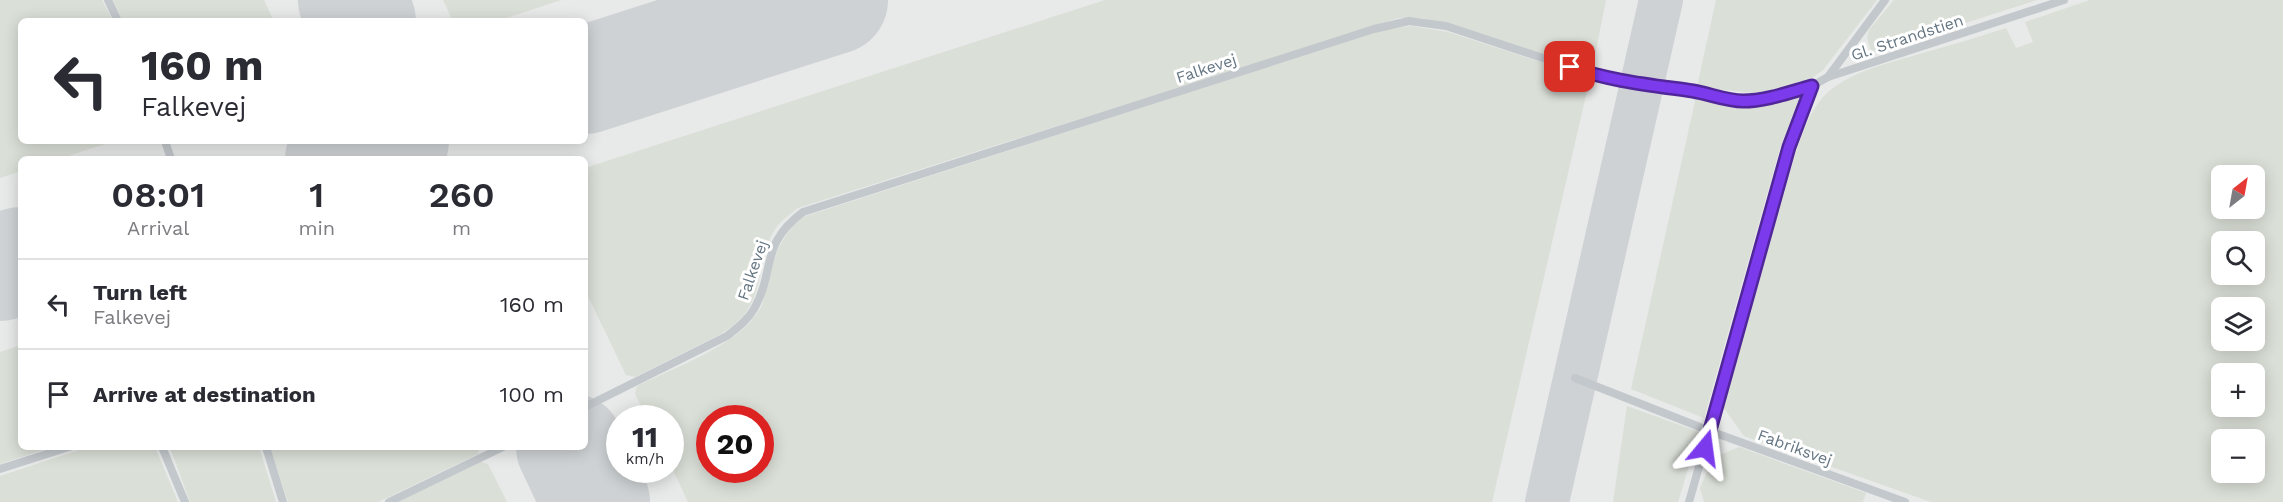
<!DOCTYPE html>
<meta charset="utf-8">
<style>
body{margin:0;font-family:"Work Sans",sans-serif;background:#f7f7f7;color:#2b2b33;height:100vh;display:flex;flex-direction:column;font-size:22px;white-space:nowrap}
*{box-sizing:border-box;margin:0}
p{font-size:20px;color:#7c7c81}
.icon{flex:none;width:33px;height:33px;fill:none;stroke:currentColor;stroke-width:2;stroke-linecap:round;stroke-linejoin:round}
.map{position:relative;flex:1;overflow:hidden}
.side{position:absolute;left:18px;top:156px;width:570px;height:294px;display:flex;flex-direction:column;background:#fff;border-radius:9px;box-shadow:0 3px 15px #0003}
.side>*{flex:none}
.hud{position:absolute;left:18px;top:18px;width:570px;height:126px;border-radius:9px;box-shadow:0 3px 15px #0003;background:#fff;color:#2b2b33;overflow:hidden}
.needle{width:39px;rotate:31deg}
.buttons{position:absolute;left:2211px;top:165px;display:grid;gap:12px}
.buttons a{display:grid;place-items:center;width:54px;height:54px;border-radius:9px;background:#fff;box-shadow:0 3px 15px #0003;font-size:30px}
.speed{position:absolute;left:606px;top:405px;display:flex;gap:12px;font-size:30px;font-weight:700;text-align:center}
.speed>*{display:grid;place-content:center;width:78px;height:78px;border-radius:50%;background:#fff;box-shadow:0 3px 15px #0003;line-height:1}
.speed small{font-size:15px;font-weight:400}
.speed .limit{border:9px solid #d22;background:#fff;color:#111}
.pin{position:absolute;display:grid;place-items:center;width:51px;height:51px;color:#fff;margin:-26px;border-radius:12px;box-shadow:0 3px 9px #0006}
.me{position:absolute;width:66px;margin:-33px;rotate:16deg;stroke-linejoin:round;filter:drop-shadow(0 0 4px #0008)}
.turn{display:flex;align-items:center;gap:21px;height:126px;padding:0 24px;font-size:27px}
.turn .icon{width:78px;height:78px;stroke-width:2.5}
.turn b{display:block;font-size:42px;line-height:51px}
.eta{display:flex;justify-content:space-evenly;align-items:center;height:102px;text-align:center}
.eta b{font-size:36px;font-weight:600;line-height:42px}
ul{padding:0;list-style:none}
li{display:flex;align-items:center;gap:18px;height:90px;padding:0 24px;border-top:2px solid #e1e1e2}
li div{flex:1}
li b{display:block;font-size:22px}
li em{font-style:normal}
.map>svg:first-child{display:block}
.built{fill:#e8e9e9;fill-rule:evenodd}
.green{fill:#dadfd7;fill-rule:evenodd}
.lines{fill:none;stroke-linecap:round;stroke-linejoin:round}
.taxiway{stroke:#ced2d4;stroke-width:44}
.runway{stroke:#ced2d4;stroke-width:108}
.lane{stroke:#c3c8cc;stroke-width:8}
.route-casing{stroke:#51269a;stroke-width:15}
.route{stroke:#7c3aed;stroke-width:10}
.labels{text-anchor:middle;stroke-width:6;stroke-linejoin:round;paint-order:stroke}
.street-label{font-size:16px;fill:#657683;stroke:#fff}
</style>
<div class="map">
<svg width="2283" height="502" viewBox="0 0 2283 502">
<rect width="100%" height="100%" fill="#fafaf8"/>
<path class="built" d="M0,0H2283V502H0ZM21,21H585V141H21ZM21,159H585V447H21ZM2222,176H2254V208H2222ZM2222,242H2254V274H2222ZM2222,308H2254V340H2222ZM2222,374H2254V406H2222ZM620,418H670V470H620ZM710,418H760V470H710ZM2222,440H2254V472H2222Z"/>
<g class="green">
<path d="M0,0H102L113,21H21V141H114L59,159H21V171L0,178Z"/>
<path d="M113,0H264L274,21H123Z"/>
<path d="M443,0H561L497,21H453Z"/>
<path d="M1105,0H1606L1592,70L1450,24L1421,18H1398L798,208C789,215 779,222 774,231C759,255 763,289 746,312C740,321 730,328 721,334L635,377L626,375L585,290V168Z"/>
<path d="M1716,0H1877L1823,70L1806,82L1791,87L1753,93L1697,87Z"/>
<path d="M1894,0H2037L1872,53L1867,38L1869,30Z"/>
<path d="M2090,0H2283V502H1931L1744,436L1723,407L1795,155C1802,135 1809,113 1823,97C1848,71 1890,63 1923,53C1951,45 1979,37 2006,28L2016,48L2033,42L2025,22ZM2222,176H2254V208H2222ZM2222,242H2254V274H2222ZM2222,308H2254V340H2222ZM2222,374H2254V406H2222ZM2222,440H2254V472H2222Z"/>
<path d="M1411,26L1448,32L1590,78L1492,502H688L671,466L670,418H647L635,394L637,386C675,367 741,345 761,307C764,301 765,292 767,285C775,256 779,237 803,217L1383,30ZM710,418H760V470H710Z"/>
<path d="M1800,96L1780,148L1704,418L1631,389L1696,97L1741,106Z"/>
<path d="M21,345V447H52L0,464V352Z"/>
<path d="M1627,406L1699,432L1678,502H1613Z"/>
<path d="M88,447H155L178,502H0V476Z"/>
<path d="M170,447H259L276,502H190Z"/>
<path d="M270,447H479L478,454L378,502H288Z"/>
<path d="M1739,447L1866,493L1863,502H1704L1700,488L1713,458Z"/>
<path d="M481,462L488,464L507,502H398Z"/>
</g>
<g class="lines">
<path class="taxiway" d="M1547,502L1661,0"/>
<g class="runway">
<path d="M352,0L362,21"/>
<path d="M585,80L834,0"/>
<path d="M339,159L395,141"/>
<path d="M0,267L21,261"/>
<path d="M570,447L596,502"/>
</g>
<g class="lane">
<path d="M108,0L118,21"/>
<path d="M1828,77L2064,0"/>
<path d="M165,141L171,159"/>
<path d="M1575,378L1710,431L1905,502"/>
<path d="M585,407L727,336C737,328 747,321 754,309C776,270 759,245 803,212L1374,29L1409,21L1446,26L1591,74L1641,85L1695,91L1742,101L1761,100L1812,86L1828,77L1885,0"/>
<path d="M162,447L185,502"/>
<path d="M266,447L283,502"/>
<path d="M0,469L69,447"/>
<path d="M389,502L503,447"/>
<path d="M1689,502L1789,147L1812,86"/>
</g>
</g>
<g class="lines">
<defs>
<path id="route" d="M1570,67C1610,81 1651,85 1693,91C1710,94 1727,101 1743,101C1766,101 1790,92 1812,86L1789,147L1705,448"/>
</defs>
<use href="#route" class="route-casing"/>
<use href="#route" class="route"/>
</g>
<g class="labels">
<g class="street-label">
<text transform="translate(1907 37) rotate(-18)" y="6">Gl. Strandstien</text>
<text transform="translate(1206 68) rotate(-18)" y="6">Falkevej</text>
<text transform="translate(752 270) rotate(-71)" y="6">Falkevej</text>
<text transform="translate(1795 447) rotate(20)" y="6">Fabriksvej</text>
</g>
</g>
</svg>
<div class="buttons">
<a><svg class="needle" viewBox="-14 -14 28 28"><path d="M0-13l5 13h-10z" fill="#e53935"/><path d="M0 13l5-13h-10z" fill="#7c7c81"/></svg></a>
<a><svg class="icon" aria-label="search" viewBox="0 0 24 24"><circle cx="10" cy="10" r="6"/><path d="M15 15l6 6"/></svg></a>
<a><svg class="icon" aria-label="layers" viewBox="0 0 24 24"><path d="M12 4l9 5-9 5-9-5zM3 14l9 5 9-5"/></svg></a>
<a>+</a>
<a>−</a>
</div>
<div class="speed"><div>11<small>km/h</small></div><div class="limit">20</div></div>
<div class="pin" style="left:1570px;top:67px;background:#d93025"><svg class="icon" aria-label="arrive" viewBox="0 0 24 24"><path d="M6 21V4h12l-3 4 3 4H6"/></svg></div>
<svg class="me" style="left:1705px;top:448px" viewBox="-20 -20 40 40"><path d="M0-17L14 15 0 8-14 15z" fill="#7c3aed" stroke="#fff" stroke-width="4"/></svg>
<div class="hud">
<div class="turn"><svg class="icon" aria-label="left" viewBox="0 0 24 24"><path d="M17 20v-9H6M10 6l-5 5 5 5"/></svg><div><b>160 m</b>Falkevej</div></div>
</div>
<section class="side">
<div class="eta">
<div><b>08:01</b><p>Arrival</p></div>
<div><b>1</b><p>min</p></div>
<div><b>260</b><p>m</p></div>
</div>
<ul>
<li><svg class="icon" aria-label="left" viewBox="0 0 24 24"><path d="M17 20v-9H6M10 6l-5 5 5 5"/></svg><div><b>Turn left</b><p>Falkevej</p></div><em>160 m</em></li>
<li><svg class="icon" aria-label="arrive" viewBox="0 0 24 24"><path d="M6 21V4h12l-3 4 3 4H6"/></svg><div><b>Arrive at destination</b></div><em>100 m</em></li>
</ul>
</section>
</div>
